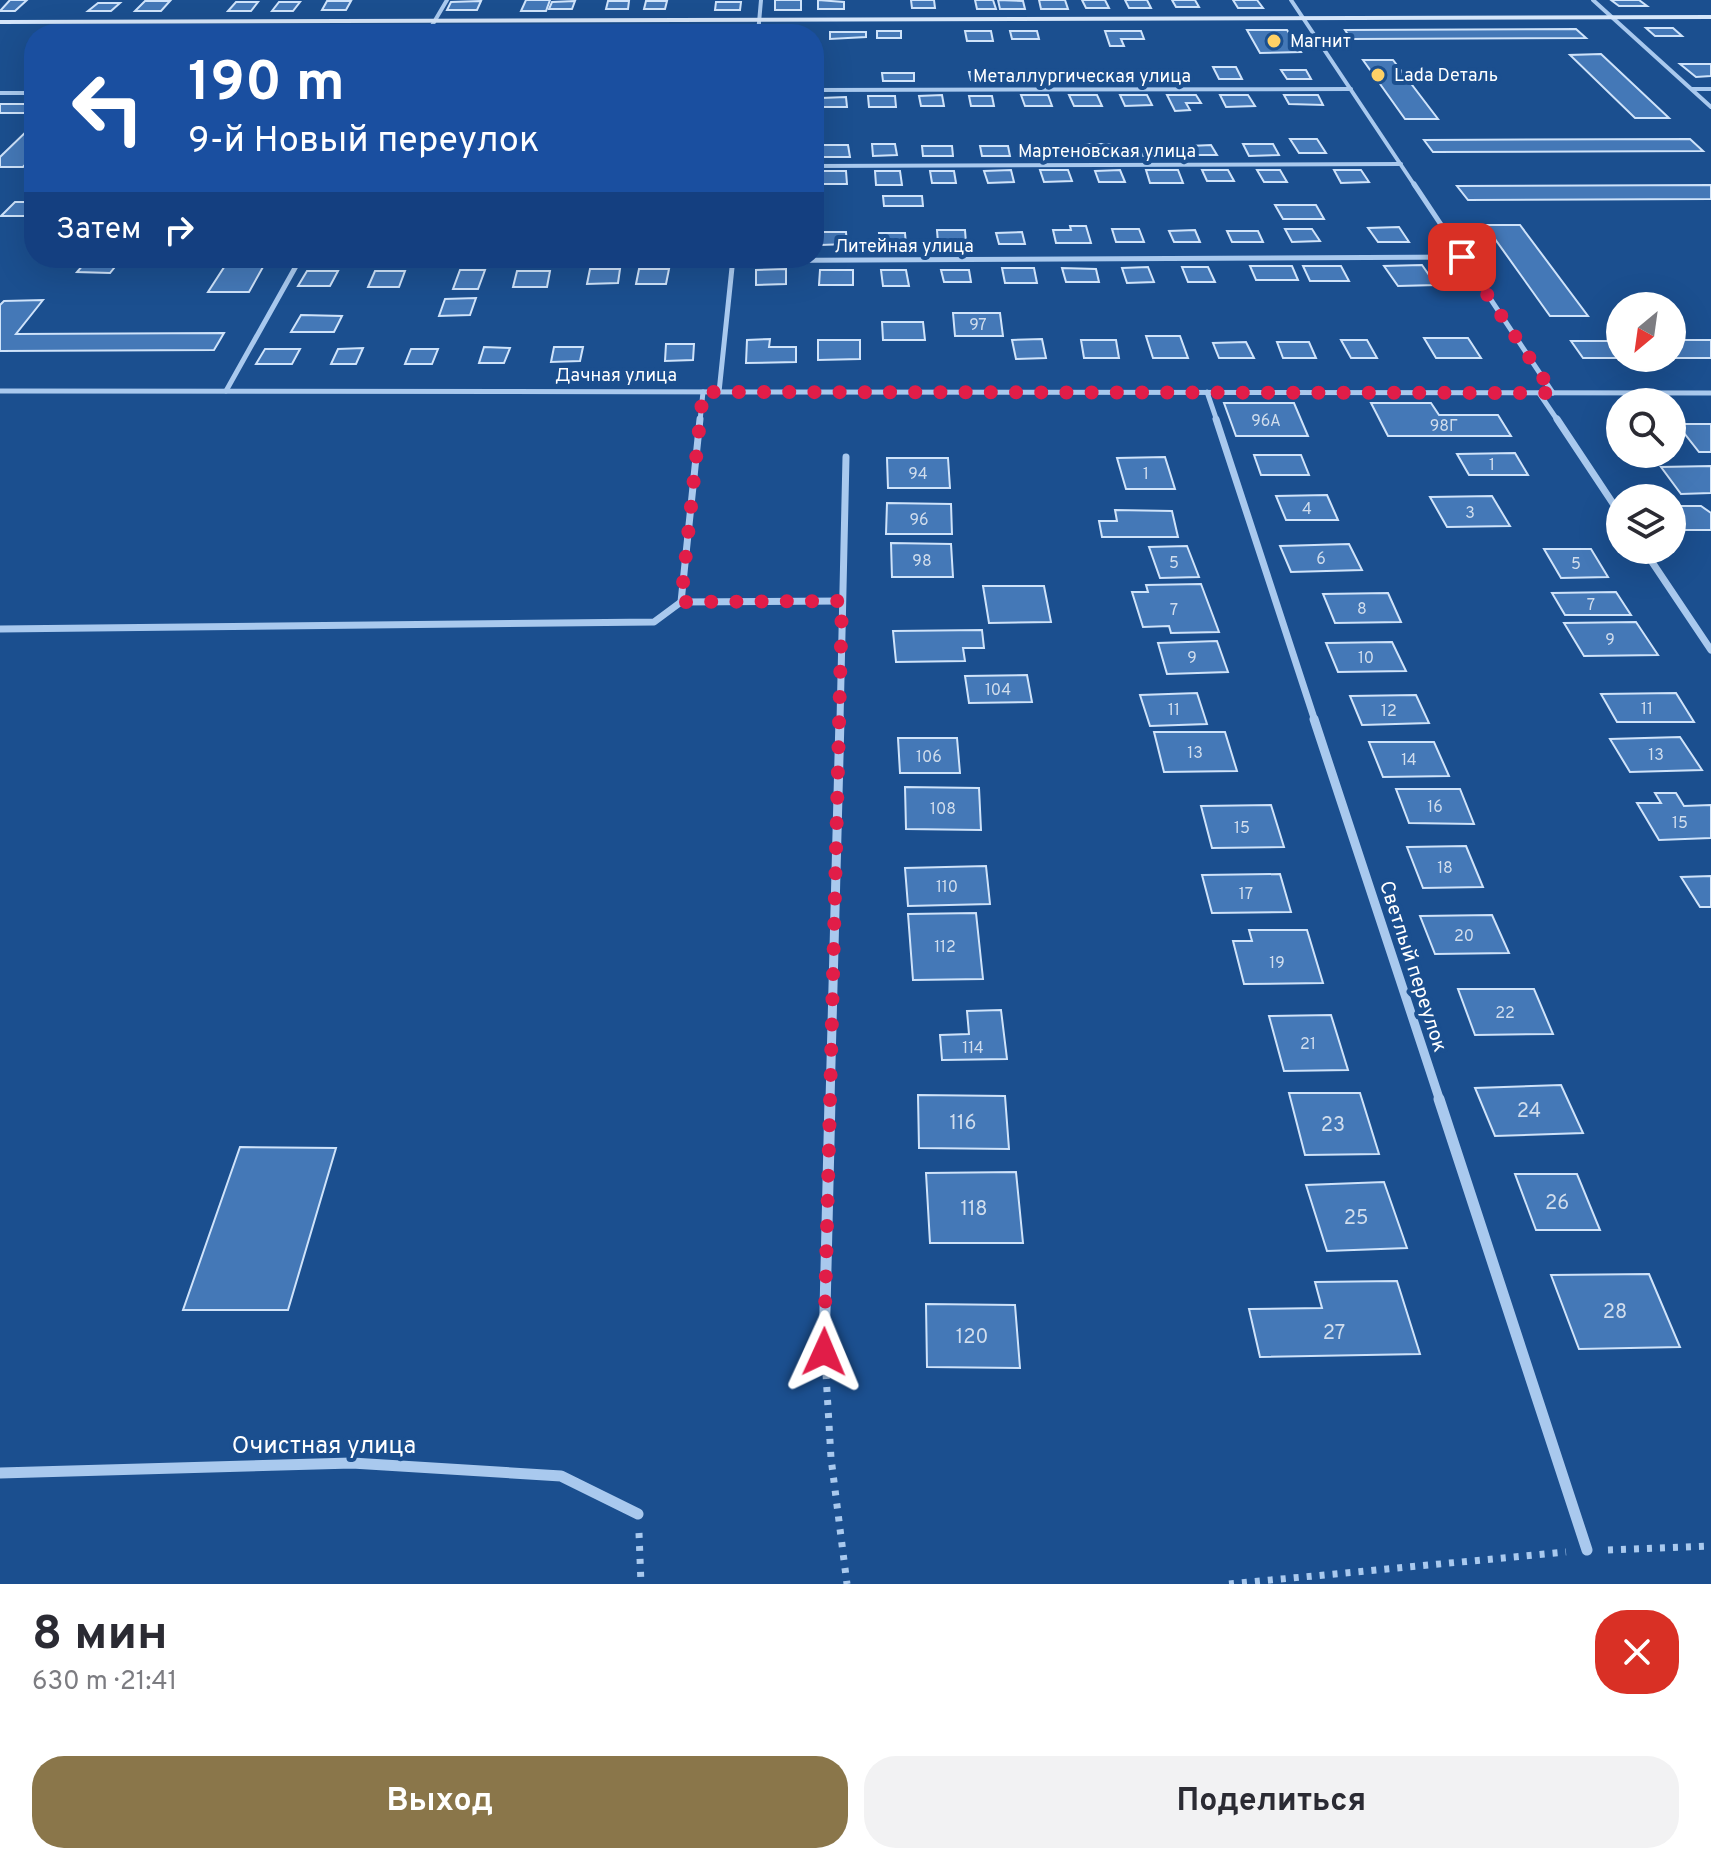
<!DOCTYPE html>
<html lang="ru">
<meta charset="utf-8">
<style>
body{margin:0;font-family:Overpass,sans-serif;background:#f2f2f3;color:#2b2b33;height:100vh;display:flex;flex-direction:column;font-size:30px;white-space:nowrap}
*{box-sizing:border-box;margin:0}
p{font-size:26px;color:#7c7c81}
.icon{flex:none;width:44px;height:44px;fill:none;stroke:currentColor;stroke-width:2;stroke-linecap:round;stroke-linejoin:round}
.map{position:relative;height:1584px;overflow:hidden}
.drawer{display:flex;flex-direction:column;background:#fff;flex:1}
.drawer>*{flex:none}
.hud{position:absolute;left:24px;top:24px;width:800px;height:244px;border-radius:32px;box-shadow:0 8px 32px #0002;background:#1a4fa0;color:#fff;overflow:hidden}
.needle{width:52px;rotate:209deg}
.buttons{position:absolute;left:1606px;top:292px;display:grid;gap:16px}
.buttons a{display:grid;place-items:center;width:80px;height:80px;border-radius:50%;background:#fff;box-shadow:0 8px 32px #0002;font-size:40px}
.pin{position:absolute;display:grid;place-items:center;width:68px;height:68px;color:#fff;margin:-34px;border-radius:16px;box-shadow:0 4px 12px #0006}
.me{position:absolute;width:88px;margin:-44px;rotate:1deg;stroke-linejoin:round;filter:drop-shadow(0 0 6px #0008)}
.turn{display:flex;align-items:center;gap:28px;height:168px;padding:0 32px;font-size:36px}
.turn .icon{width:104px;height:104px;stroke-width:2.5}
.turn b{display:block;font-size:56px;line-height:68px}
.then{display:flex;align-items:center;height:76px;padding:0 32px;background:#0003;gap:16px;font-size:30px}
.round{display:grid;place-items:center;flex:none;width:84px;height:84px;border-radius:32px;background:#f2f2f3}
.overview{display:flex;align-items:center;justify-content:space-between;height:136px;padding:0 32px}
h1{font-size:48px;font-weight:700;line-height:60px}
.action{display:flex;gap:16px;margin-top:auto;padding:16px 32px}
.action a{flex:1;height:92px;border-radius:32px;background:#8a764a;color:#fff;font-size:32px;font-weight:700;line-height:92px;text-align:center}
.action a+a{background:#f2f2f3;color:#2b2b33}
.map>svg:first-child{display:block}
.building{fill:#4478b7;stroke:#cfe3fa;stroke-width:2}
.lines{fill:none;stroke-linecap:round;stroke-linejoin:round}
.path{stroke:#a9c9ee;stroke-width:7;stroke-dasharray:5 8;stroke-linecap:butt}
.street-far4{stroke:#a9c9ee;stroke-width:4}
.street-far3{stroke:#a9c9ee;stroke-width:5}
.street-far2{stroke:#a9c9ee;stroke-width:7}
.street-far1{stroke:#a9c9ee;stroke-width:9}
.street{stroke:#a9c9ee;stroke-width:11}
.secondary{fill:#d6e6fa;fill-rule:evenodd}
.route{stroke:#e11d48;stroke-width:14;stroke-dasharray:0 25.2}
.poi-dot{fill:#ffd166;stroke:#1b4f8f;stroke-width:3}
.labels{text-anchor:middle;stroke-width:8;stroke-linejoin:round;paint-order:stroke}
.number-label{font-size:16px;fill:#d0dded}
.far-poi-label{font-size:18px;fill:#fff;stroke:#1b4f8f;text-anchor:start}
.far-street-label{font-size:18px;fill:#fff;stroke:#1b4f8f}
.street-label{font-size:20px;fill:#fff;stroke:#1b4f8f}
.near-number-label{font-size:20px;fill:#d0dded}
.near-street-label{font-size:24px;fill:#fff;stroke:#1b4f8f}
</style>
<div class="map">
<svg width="1711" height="1584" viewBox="0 0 1711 1584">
<rect width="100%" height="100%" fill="#1b4f8f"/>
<g class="building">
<path d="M10,0H27L15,11H0Z"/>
<path d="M526,0H550L546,11H521Z"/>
<rect x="775" y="0" width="26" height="10"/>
<path d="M818,0L844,2V9H818Z"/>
<path d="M911,0H934L935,8H912Z"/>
<path d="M975,0H993L996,9H977Z"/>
<path d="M998,0L1023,1L1025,9H1000Z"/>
<path d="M1039,0H1065L1068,9H1041Z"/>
<path d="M1082,0H1105L1109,8H1086Z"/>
<path d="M1125,0H1147L1151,8H1129Z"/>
<path d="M1172,0H1195L1199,7H1176Z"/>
<path d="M1233,0H1257L1263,8H1238Z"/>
<path d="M1611,0H1639L1647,6H1619Z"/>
<path d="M145,1H170L161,11H135Z"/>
<path d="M327,1H351L346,10H322Z"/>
<path d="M481,1L477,10H447L451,2Z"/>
<path d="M575,1L572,9H549L552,2Z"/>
<path d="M608,1H629L628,9H606Z"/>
<path d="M646,1H667L665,9H644Z"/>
<path d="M236,2H258L251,11H228Z"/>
<path d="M279,2H300L293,11H272Z"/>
<path d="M716,2H741L740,10H715Z"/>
<path d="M98,3H120L111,11H88Z"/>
<path d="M1646,28H1673L1682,36H1655Z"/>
<path d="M1576,29L1586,38L1351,39L1345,30Z"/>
<path d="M1247,30H1287L1301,52L1260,53Z"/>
<rect x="877" y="31" width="24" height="7"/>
<path d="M965,31H991L993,41H967Z"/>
<path d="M1010,31H1037L1039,39H1012Z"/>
<path d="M1105,31H1141L1144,39H1121L1124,46H1110Z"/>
<path d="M830,32H866V37L830,39Z"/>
<path d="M1601,54L1669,118H1635L1570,55Z"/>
<path d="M1363,60H1393L1438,119H1405Z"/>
<path d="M1680,64H1711V76L1696,77Z"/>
<path d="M1213,67H1236L1242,79H1219Z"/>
<path d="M1167,70H1186L1191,80H1171Z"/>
<path d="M1281,70H1306L1311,79H1287Z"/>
<path d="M1020,71H1043L1046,80H1022Z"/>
<path d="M969,72H1001L1003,80H971Z"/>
<path d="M1070,72H1096L1099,80H1073Z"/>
<path d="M882,73H914V81H883Z"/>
<path d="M942,95L944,106H921L919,96Z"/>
<path d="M1021,95H1048L1052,106H1025Z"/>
<path d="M1069,95H1097L1102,106H1074Z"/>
<path d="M1120,95H1147L1152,105L1125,106Z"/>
<path d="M1167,95H1196L1201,103H1186L1190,110L1175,111Z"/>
<path d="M1220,95H1248L1255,106L1226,107Z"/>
<path d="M1284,95H1318L1323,105L1289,104Z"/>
<path d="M868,96H895L896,107H869Z"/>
<path d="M969,96H992L994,106H971Z"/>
<path d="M846,97L847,107H822L821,98Z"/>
<rect x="0" y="104" width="34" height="9"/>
<path d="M34,124V155L23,167H0V157Z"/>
<path d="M1290,139H1317L1326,153H1299Z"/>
<path d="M1690,139L1703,151L1433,152L1424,140Z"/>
<path d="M872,144H895L897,155L873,156Z"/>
<path d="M1086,144H1112L1115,156H1089Z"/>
<path d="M1243,144H1273L1279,155L1249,156Z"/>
<path d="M822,145H848L850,157H823Z"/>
<path d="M1032,145H1059L1062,156H1035Z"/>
<path d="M1165,145L1170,155L1143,156L1138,146Z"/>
<path d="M1211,145L1217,155H1195L1190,146Z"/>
<path d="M922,146H952L953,156H923Z"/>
<path d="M980,146H1008L1010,156H982Z"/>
<path d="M1011,170L1014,182L988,183L984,171Z"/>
<path d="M1040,170H1068L1072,181L1044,182Z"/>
<path d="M1120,170L1125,182H1099L1095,171Z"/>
<path d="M1146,170H1178L1183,183H1150Z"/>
<path d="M1202,170H1228L1234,181H1207Z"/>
<path d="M1257,170H1280L1287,182H1264Z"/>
<path d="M1334,170H1361L1369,182L1341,183Z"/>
<path d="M820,171H846L847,184H821Z"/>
<path d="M875,171H900L902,185H876Z"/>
<path d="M930,171H954L956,183H932Z"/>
<path d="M1711,185V199L1468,200L1457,186Z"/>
<path d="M883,196H922L923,206H884Z"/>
<path d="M15,202H34V216H1Z"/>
<path d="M1275,205H1316L1324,219H1283Z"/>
<path d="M1485,225H1520L1588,316H1550Z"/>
<path d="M1070,226H1086L1091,243H1056L1053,230H1071Z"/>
<path d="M1399,227L1409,242H1378L1368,228Z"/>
<path d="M1112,229H1139L1144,242H1116Z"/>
<path d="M1285,229H1312L1320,241L1292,242Z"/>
<path d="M937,230H965L966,243H938Z"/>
<path d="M1195,230L1200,242H1174L1169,231Z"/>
<path d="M1227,231H1258L1263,242H1232Z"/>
<path d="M820,232H846L847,244L821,245Z"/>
<path d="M1022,232L1025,244H999L996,233Z"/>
<path d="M879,233H905L906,244H880Z"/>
<path d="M89,258H122L110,273L77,272Z"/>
<path d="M230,258H268L249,292H208Z"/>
<path d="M1422,265L1436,285L1398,286L1384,266Z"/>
<path d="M1250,266H1292L1298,280H1256Z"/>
<path d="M1303,266H1341L1349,281H1310Z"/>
<path d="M1148,267L1154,282L1127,283L1122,268Z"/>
<path d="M1182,267H1208L1215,282H1188Z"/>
<path d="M1002,268H1034L1037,283H1005Z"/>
<path d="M1062,268L1096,269L1099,282H1066Z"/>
<path d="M590,269H620L618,283L587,284Z"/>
<path d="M639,269H669L666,284H636Z"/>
<path d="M786,269V284L756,285V270Z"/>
<path d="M460,270H485L478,289H453Z"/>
<path d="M820,270H853V285H819Z"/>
<path d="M881,270H906L909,286H883Z"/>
<path d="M941,270H969L971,282H944Z"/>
<path d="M307,271H338L330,286H298Z"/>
<path d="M375,271H405L399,287H368Z"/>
<path d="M517,271H550L547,287H513Z"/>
<path d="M476,298L470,315L439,316L445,299Z"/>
<path d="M43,300L16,334L224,333L214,350L0,351V305L4,301Z"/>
<path d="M953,313H1000L1003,336H955Z"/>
<path d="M301,315L342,316L334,332H291Z"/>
<path d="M882,322H923L925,340H883Z"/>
<path d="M1146,336H1180L1188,358H1153Z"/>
<path d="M1424,338H1468L1481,358H1436Z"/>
<path d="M770,339L769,347H796V362L746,363L747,340Z"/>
<path d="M1042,339L1046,358L1016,359L1012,340Z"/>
<path d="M818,340H860V359L818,360Z"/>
<path d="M1081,340H1116L1119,358H1084Z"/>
<path d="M1341,340H1367L1377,358H1351Z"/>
<rect x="1672" y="340" width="39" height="18"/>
<path d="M1571,341H1620V358H1583Z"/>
<path d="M1246,342L1254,358H1219L1213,343Z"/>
<path d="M1277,342H1309L1316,358H1283Z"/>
<path d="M666,344H694L693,360L665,361Z"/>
<path d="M484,347L510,348L504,363H479Z"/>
<path d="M554,347H583L580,361L551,362Z"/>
<path d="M363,348L356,364H331L338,349Z"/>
<path d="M265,349H300L292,364H256Z"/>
<path d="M411,349H438L432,364H405Z"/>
<path d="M1224,403H1294L1308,436H1236Z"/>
<path d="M1371,403H1431L1439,415H1498L1511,436H1388Z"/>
<path d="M1677,424H1711V452H1699Z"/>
<path d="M1515,453L1528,475H1469L1457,454Z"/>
<path d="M1254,455H1301L1309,475H1261Z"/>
<path d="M1165,457L1175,489H1126L1117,458Z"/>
<path d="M887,458H948L950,488H888Z"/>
<path d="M1711,466V493L1681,494L1661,467Z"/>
<path d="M1327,495L1338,520H1286L1276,496Z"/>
<path d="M1492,496L1510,526L1447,527L1430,497Z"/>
<path d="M887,503L951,504L952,534H886Z"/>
<path d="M1672,506H1701L1711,513V530H1672Z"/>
<path d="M1115,510L1172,511L1178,537H1102L1099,521H1117Z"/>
<path d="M891,543L951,544L953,577H892Z"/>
<path d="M1349,544L1362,570L1291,572L1280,546Z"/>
<path d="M1187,546L1199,577L1160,578L1149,547Z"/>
<path d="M1544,549H1591L1608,577L1561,578Z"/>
<path d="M1201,584L1219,632L1171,633L1169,626L1143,627L1132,592H1148L1146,585Z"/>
<path d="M983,586H1044L1051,622L989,623Z"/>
<path d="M1616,592L1631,615H1565L1552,593Z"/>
<path d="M1388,593L1401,622L1335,623L1323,594Z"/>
<path d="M1636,622L1658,655L1584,656L1564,623Z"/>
<path d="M982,630L984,648H963L965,661L896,662L893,631Z"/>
<path d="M1217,641L1228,672L1167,674L1158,643Z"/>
<path d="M1392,642L1406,671L1338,672L1326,643Z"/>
<path d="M1027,675L1032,702L969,703L965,676Z"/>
<path d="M1197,693L1207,724L1150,726L1140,695Z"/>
<path d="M1676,693L1694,722H1617L1601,694Z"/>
<path d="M1416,695L1429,723L1362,725L1350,696Z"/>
<path d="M1154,732H1225L1237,771L1164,772Z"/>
<path d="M1680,737L1702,770L1630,772L1610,739Z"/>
<path d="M898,738H957L960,773H900Z"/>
<path d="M1369,742H1434L1449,776L1383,777Z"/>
<path d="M905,787L979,788L981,830L906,829Z"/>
<path d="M1396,789H1460L1474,824L1409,823Z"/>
<path d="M1655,793H1676L1684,806L1711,805V838L1659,840L1637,803H1661Z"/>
<path d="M1271,805L1284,847L1212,848L1201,806Z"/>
<path d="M1466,846L1483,887L1423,888L1407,847Z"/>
<path d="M986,866L990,904L908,906L905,868Z"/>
<path d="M1280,874L1291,912L1212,913L1202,875Z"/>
<path d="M1711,876V907H1700L1681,877Z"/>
<path d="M976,913L983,979L913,980L908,914Z"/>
<path d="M1492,915L1509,953L1435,954L1420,916Z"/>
<path d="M1249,930H1307L1323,983L1244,984L1233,941H1252Z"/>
<path d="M1458,989H1534L1553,1034L1475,1035Z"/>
<path d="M1001,1010L1007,1059L942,1060L940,1035L969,1034L967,1011Z"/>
<path d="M1331,1015L1348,1070L1284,1071L1269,1016Z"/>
<path d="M1561,1085L1583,1133L1495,1136L1475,1088Z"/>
<path d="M1289,1093H1360L1379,1154L1305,1155Z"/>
<path d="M918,1095L1005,1096L1009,1149L919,1148Z"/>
<path d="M240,1147L336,1148L288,1310H183Z"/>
<path d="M1016,1172L1023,1243H930L926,1173Z"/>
<path d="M1515,1174H1577L1600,1230H1536Z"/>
<path d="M1384,1182L1407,1248L1327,1251L1306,1185Z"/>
<path d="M1649,1274L1680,1347L1579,1349L1551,1275Z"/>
<path d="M1397,1281L1420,1354L1260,1357L1249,1309L1322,1308L1315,1282Z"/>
<path d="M926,1304L1015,1305L1020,1368L927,1367Z"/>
</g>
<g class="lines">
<g class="path">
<path d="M826,1374L831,1458L847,1584"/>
<path d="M639,1533L641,1584"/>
<path d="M1608,1550L1711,1546"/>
<path d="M1229,1584L1566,1552"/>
</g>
<g class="street-far4">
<path d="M1291,0L1415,186"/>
<path d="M1593,0L1711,107"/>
<path d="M427,34L447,0"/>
<path d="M758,34L761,0"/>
<path d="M1692,89H1711"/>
<path d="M814,90L1351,89"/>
<path d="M0,93H34"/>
<path d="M814,166L1401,164"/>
</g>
<g class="street-far3">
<path d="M1414,184L1553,393"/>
<path d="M298,263L1462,257"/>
<path d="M0,391L1711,393"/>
<path d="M226,391L300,259"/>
<path d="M719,392L733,258"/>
<path d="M1207,392L1217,421"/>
<path d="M1539,393L1558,421"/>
<path d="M700,421L703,392"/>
</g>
<g class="street-far2">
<path d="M700,419L681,602L842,601"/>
<path d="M1216,419L1315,721"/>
<path d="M1557,419L1620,514"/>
<path d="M1644,550L1711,650"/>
<path d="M0,629L654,622L681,602"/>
<path d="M840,721L846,457"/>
</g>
<g class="street-far1">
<path d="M1314,719L1440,1101"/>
<path d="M830,1101L840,719"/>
</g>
<g class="street">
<path d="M1439,1099L1587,1550"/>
<path d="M824,1352L830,1099"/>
<path d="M0,1473L352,1463L561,1476L638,1514"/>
</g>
<path class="secondary" d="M1711,15V19L0,24V20Z"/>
</g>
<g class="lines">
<path class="route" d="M824,1352L842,601L681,602L703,392L1553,393L1462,257"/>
</g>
<g class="poi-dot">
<circle cx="1274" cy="41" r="8"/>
<circle cx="1378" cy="75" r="8"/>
</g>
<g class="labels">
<g class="number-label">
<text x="978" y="330">97</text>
<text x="1266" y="426">96А</text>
<text x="1444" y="431">98Г</text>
<text x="1492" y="470">1</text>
<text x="918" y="479">94</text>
<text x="1146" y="479">1</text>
<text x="1307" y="514">4</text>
<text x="1470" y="518">3</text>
<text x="919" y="525">96</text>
<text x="1321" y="564">6</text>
<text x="922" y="566">98</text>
<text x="1174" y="568">5</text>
<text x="1576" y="569">5</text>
<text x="1591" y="610">7</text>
<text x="1362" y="614">8</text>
<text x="1174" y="615">7</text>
<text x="1610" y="645">9</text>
<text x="1192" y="663">9</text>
<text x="1366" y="663">10</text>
<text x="998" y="695">104</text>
<text x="1647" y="714">11</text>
<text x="1174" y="715">11</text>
<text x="1389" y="716">12</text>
<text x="1195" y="758">13</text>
<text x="1656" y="760">13</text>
<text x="929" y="762">106</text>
<text x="1409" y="765">14</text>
<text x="1435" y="812">16</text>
<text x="943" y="814">108</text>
<text x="1680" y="828">15</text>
<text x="1242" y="833">15</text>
<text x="1445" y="873">18</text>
<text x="947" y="892">110</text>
<text x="1246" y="899">17</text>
<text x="1464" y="941">20</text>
<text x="945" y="952">112</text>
<text x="1277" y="968">19</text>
<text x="1505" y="1018">22</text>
<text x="1308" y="1049">21</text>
<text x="973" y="1053">114</text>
</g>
<g class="far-poi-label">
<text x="1290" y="47">Магнит</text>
<text x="1394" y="81">Lada Dеталь</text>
</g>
<g class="far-street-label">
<text x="1082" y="82">Металлургическая улица</text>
<text x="1107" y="157">Мартеновская улица</text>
<text x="904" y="252">Литейная улица</text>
<text x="616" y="381">Дачная улица</text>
</g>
<g class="street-label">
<text transform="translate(1414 966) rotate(72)" y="7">Светлый переулок</text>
</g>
<g class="near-number-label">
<text x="1529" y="1117">24</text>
<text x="963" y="1129">116</text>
<text x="1333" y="1131">23</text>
<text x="1557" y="1209">26</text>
<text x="974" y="1215">118</text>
<text x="1356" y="1224">25</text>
<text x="1615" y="1318">28</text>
<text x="1334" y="1339">27</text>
<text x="972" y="1343">120</text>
</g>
<g class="near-street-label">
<text x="324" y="1453">Очистная улица</text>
</g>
</g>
</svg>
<div class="buttons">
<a><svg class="needle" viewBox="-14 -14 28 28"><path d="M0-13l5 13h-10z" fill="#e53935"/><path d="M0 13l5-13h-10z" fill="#7c7c81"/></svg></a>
<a><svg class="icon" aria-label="search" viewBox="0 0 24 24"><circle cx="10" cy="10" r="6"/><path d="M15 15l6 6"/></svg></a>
<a><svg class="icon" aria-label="layers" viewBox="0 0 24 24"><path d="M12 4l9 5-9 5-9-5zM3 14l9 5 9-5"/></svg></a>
</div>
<div class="pin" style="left:1462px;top:257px;background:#d93025"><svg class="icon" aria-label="arrive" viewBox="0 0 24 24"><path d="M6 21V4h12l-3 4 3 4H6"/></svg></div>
<svg class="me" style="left:824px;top:1352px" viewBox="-20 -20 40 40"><path d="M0-17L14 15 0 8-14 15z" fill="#e11d48" stroke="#fff" stroke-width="4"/></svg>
<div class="hud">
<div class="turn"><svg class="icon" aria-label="left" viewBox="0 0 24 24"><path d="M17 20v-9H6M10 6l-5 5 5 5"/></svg><div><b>190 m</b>9-й Новый переулок</div></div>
<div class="then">Затем<svg class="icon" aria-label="right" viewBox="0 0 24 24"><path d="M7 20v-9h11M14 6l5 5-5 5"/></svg></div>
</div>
</div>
<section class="drawer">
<div class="overview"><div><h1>8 мин</h1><p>630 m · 21:41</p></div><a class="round" style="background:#d93025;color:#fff"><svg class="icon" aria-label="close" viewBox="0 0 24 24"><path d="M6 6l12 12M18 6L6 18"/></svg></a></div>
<div class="action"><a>Выход</a><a>Поделиться</a></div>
</section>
